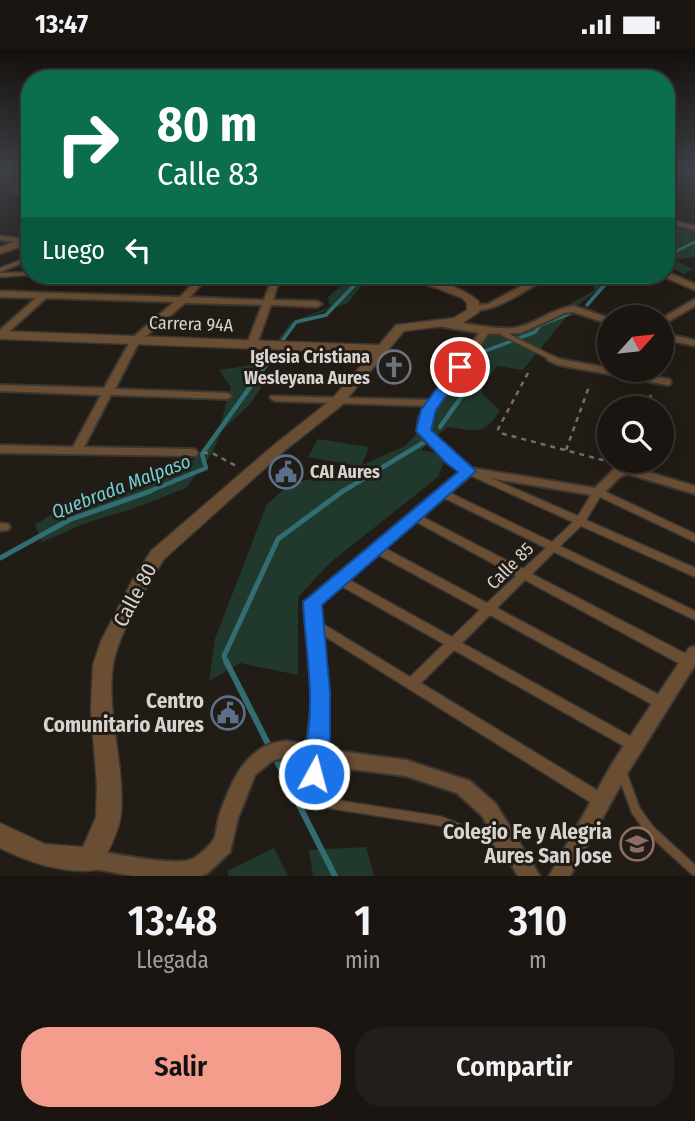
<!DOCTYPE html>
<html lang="es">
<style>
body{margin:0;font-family:"Fira Sans Condensed",sans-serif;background:#231e19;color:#f1f3f6;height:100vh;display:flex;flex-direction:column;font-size:26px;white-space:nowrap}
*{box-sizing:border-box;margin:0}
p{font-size:23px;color:#9f9f9f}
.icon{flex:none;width:38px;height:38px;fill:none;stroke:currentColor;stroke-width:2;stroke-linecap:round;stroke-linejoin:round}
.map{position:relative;height:827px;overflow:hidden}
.panel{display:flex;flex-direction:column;background:#1a1510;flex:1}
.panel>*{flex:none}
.hud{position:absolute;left:21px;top:21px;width:654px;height:214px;border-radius:28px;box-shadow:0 4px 18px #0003,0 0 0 2px #383430;background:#0b6e4f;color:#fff;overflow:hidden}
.needle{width:46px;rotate:63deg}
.controls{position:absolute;left:597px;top:256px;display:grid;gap:14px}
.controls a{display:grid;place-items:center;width:77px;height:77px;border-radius:50%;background:#1a1510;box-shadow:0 4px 18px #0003,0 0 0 2px #383430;font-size:35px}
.pin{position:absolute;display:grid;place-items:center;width:60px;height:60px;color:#fff;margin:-30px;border:4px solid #fff;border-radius:50%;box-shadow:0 2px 7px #0007}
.me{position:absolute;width:77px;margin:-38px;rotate:7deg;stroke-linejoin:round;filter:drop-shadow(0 0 5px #0008)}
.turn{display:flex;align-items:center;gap:24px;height:147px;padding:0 21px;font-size:32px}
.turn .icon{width:91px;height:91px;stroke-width:2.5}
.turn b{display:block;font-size:49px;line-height:60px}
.then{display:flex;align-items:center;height:66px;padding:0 21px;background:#0003;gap:14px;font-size:26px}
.eta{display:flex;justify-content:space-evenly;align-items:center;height:119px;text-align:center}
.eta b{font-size:42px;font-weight:600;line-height:49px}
.primary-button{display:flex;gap:14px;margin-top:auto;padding:14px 21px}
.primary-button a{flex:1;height:80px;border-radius:28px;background:#f49d8c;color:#111;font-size:28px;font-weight:600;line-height:80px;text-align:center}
.primary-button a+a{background:#231e19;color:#f1f3f6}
.status{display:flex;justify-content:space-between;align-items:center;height:49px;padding:0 35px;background:#1a1510;direction:ltr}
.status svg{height:19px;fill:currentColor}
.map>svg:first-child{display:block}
.green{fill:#21392d}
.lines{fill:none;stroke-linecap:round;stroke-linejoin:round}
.stream-far4{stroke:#326d71;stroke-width:2.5}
.stream-far3{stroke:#326d71;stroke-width:3.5}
.stream-far2{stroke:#326d71;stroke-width:4.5}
.stream-far1{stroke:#326d71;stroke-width:5}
.stream{stroke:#326d71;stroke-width:6}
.building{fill:#482b0c}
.service-far2-casing{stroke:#3b3630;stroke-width:7}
.service-far1-casing{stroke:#3b3630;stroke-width:10}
.service-casing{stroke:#3b3630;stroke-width:12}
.pedestrian-casing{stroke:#3b3630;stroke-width:3}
.minor-casing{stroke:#3b3630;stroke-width:4}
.tertiary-casing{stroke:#3b3630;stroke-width:3}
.path{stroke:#736d68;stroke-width:2.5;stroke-dasharray:5 5;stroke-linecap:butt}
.service-far2{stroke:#6a4e33;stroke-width:4.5}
.service-far1{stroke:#6a4e33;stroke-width:6}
.service{stroke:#6a4e33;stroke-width:9}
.pedestrian{fill:#6a4e33;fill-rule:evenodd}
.minor{fill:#6a4e33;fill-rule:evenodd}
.tertiary{fill:#6a4e33;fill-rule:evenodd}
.route{fill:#1a73e8;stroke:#114b97;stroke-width:2}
.labels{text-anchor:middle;stroke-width:6;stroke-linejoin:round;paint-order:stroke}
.street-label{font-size:18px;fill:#d7d3cf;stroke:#221c16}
.poi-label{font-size:18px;font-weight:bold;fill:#d7d3cf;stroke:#221c16;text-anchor:end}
.water-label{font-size:19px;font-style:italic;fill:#6fd0d6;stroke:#221c16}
.near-street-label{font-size:21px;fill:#d7d3cf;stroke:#221c16}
.near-poi-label{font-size:21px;font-weight:bold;fill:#d7d3cf;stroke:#221c16;text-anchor:end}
</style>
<div class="status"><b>13:47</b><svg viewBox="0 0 49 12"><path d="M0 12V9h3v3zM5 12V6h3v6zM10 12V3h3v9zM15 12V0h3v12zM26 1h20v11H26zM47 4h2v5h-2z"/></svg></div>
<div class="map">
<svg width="695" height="827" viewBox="0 0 695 827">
<rect width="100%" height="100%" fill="#221c16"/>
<g class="green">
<path d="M667,177L695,183V208L675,211L693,220L684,225L667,217Z"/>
<path d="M350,226H370L348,254L295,273L264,315L262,337L251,354L222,382L212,404L186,439L132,460L86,474L42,493L35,476L72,452L139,440L184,422L219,381L231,338L219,321L253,316L275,295L291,273L330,258L328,248L350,229Z"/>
<path d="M606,226H618L573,260L523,321L497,317L483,337L482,345L500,361C484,388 475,381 447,378L421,401L446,406L438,428L331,513L298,548V626L240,614L209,632L215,590L267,455L291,434L345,424L358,417L308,408L318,390L369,398L362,416L405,397L435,366L482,288L519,282L594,242L593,231Z"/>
<path d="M366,798L374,827H313L309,801Z"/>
<path d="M274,799L288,827H229L227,822Z"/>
</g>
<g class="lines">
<path class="stream-far4" d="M672,204L695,193"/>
<g class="stream-far3">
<path d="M667,207L676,203"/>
<path d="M587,256L609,231L618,226"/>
<path d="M269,310L296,273L326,266L364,226"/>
<path d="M478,310L480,304L535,283L540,276L576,262"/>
</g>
<g class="stream-far2">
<path d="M440,378L467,340L478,309"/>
<path d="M145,444L206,419L202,405L271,309"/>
<path d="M340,444L426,392"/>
</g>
<g class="stream-far1">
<path d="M0,509L69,471L151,442"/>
<path d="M227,614L224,607L278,490L343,442"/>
</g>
<path class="stream" d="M226,612L335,827"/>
</g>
<g class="building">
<path d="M30,134V145L11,147L9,137Z"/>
<path d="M282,416L297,420L290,429L274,425Z"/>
</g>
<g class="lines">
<defs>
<path id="service-far2" d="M502,284L554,310"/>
<path id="service-far1" d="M550,309L559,313L668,333"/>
<g id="service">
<path d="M314,706V744L319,753L440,772L505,798"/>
<path d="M622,724L636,762L650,781L695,822"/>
</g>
<g id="pedestrian">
<path d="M30,207V211L0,223V219Z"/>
<path d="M30,223V226H32L0,228V224Z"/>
<path d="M468,419L578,467L594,441H602L695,485V493L600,448L586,471L695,519V528L581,477L560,497L695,562V571L554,503L532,525L694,609L695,612L694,617L689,618L684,617L525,531L497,559L667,650L669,654L667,658L662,660L657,658L490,566L462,594L639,692L641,696L639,700L634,702L629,700L454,601L421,634L605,746L607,751L605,756L600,758L595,756L310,578L308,575L310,572L314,570L318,572L410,628L444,595L334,533L332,530L334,527H342L452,588L480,561L373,503L372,500L373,497H381L487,554L516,527L411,470L410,468L411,466H419L523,520L546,499L438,446L437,444L438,442H446L552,493L573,473L465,424L463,422L465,420Z"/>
</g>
<g id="minor">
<path d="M667,170L695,177V181L667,174Z"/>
<path d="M0,187L24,190L28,192L24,194L0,191Z"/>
<path d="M667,223L695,235V241L664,228L663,226H667Z"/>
<path d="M201,226H210L190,248L264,251L272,229L276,226L280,229L273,251L317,252L322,255L317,258L271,256L257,295L252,298L247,295L262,256L185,254L139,293L115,340L227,344L232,347L227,350L111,346L84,398L192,400L196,401L198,404L196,407L0,404V396L73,398L101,346L0,342V336L104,339L132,289L174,253L46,249L3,288L0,289V281L36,249L0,248V242L180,248Z"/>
<path d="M446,226H456L435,238L428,236Z"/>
<path d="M538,228L542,231L541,233C524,242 488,268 470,259L472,257L488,255Z"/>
<path d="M695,250V257L662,276V269Z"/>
<path d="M574,257L609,269V275L573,263L565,264L521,284L488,285L431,368L429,382L472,419L595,439L614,420L628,417L695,437V445L628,425C615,427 610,443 598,447L471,426L320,555L329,649L324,700L406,711L470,732L496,755L540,827H518L482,767L457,744L406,727L334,718L287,708L272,712L255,726L238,769L230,803L208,824L201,827H133L84,818L81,811L84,804L91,801C111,804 177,818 192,810C199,807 212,795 215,788C217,781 217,774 219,767C231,734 245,695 286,692C292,692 301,695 307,696L312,649L304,553L460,422L423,390L417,382L419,368L427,357L275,352L270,349L271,347L432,351L479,284L432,276V272C456,270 485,281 513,279C532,278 551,259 574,257Z"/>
<path d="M662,284L695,291V297L662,290Z"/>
<path d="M0,474L8,475L10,478L8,481L0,482Z"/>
<path d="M695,597V616L627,725L570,827H549L613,713L689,599Z"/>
</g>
<g id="tertiary">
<path d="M30,187V194L0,205V198Z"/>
<path d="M403,226C423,226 465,238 479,253V263L461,275L404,282L341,357L284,402L164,510C147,537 118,585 113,616C106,665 125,716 121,765C119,783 107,804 100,820C68,827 28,813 0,799V774L45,795L83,798L96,768L97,736L91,661L93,616L101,592L132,532L151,502L274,396L331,351L372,304L0,290V282L379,296L396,276L454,269L467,261V254L462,249Z"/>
</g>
</defs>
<use href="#service-far2" class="service-far2-casing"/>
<use href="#service-far1" class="service-far1-casing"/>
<use href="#service" class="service-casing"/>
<use href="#pedestrian" class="pedestrian-casing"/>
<use href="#minor" class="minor-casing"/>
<use href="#tertiary" class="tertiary-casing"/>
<g class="path">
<path d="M528,324L498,380L500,384L614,414"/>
<path d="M647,359L651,346"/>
<path d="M566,401L590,335"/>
<path d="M203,404H212L238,418"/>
</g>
<use href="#service-far2" class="service-far2"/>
<use href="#service-far1" class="service-far1"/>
<use href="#service" class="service"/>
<use href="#pedestrian" class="pedestrian"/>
<use href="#minor" class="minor"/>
<use href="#tertiary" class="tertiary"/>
</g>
<linearGradient id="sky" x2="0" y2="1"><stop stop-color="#130f0c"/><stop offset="0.51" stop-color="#3e4047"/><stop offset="1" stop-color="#3e4047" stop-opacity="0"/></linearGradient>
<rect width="695" height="236" fill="url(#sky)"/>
<path class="route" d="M460,314L466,318L436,361L431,381L476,422L322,556L330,643V689L326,706V725L322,732L314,736L305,732C298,718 304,705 307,690C315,647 305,597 303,553L458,423L446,414L416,382L421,361L455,315Z"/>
<defs>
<symbol id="church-ring" viewBox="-11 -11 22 22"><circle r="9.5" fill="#221c16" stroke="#6b7280" stroke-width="1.5"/><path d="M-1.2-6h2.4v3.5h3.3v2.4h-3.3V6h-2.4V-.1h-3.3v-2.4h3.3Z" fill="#6b7280"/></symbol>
<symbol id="civic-ring" viewBox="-11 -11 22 22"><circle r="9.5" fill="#221c16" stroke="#5c6f8a" stroke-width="1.5"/><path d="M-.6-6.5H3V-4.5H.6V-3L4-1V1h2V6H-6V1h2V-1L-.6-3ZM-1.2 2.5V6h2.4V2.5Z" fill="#5c6f8a"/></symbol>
<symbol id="school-ring" viewBox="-11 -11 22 22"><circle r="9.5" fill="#221c16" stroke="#8d6e63" stroke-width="1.5"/><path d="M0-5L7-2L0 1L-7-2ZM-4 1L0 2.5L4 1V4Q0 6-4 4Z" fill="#8d6e63"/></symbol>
</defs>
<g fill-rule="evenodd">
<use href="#church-ring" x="375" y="299" width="38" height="38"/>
<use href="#civic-ring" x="267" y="404" width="38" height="38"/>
<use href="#civic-ring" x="209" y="645" width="38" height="38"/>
<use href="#school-ring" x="618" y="776" width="38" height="38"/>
</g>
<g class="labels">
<g class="street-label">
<text transform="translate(191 275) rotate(2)" y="6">Carrera 94A</text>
<text transform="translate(510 517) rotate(-45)" y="6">Calle 85</text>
</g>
<g class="poi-label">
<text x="370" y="314">Iglesia Cristiana<tspan x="370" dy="21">Wesleyana Aures</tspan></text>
<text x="310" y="429" text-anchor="start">CAI Aures</text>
</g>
<g class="water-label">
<text transform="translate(121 437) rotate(-21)" y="7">Quebrada Malpaso</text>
</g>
<g class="near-street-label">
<text transform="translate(135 546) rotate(-62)" y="7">Calle 80</text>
</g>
<g class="near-poi-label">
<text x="204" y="659">Centro<tspan x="204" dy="24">Comunitario Aures</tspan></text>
<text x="612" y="790">Colegio Fe y Alegria<tspan x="612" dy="24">Aures San Jose</tspan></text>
</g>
</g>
</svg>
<div class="controls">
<a><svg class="needle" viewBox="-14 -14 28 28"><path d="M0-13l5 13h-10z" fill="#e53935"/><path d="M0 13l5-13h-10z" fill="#9f9f9f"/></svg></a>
<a><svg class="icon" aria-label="search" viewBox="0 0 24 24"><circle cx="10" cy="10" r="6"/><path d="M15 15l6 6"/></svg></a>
</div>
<div class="pin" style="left:460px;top:318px;background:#d93025"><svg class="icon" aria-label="arrive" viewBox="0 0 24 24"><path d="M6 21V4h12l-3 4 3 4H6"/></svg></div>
<svg class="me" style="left:314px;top:725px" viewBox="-20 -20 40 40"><circle r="17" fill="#1a73e8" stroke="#fff" stroke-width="3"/><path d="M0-11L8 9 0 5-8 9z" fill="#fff"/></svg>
<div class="hud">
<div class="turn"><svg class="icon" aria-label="right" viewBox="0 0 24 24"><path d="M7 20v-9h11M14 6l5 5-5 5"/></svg><div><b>80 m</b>Calle 83</div></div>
<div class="then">Luego<svg class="icon" aria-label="left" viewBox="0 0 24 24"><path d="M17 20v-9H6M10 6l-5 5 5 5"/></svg></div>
</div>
</div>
<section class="panel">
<div class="eta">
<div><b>13:48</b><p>Llegada</p></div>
<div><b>1</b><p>min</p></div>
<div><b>310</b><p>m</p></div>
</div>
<div class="primary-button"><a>Salir</a><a>Compartir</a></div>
</section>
